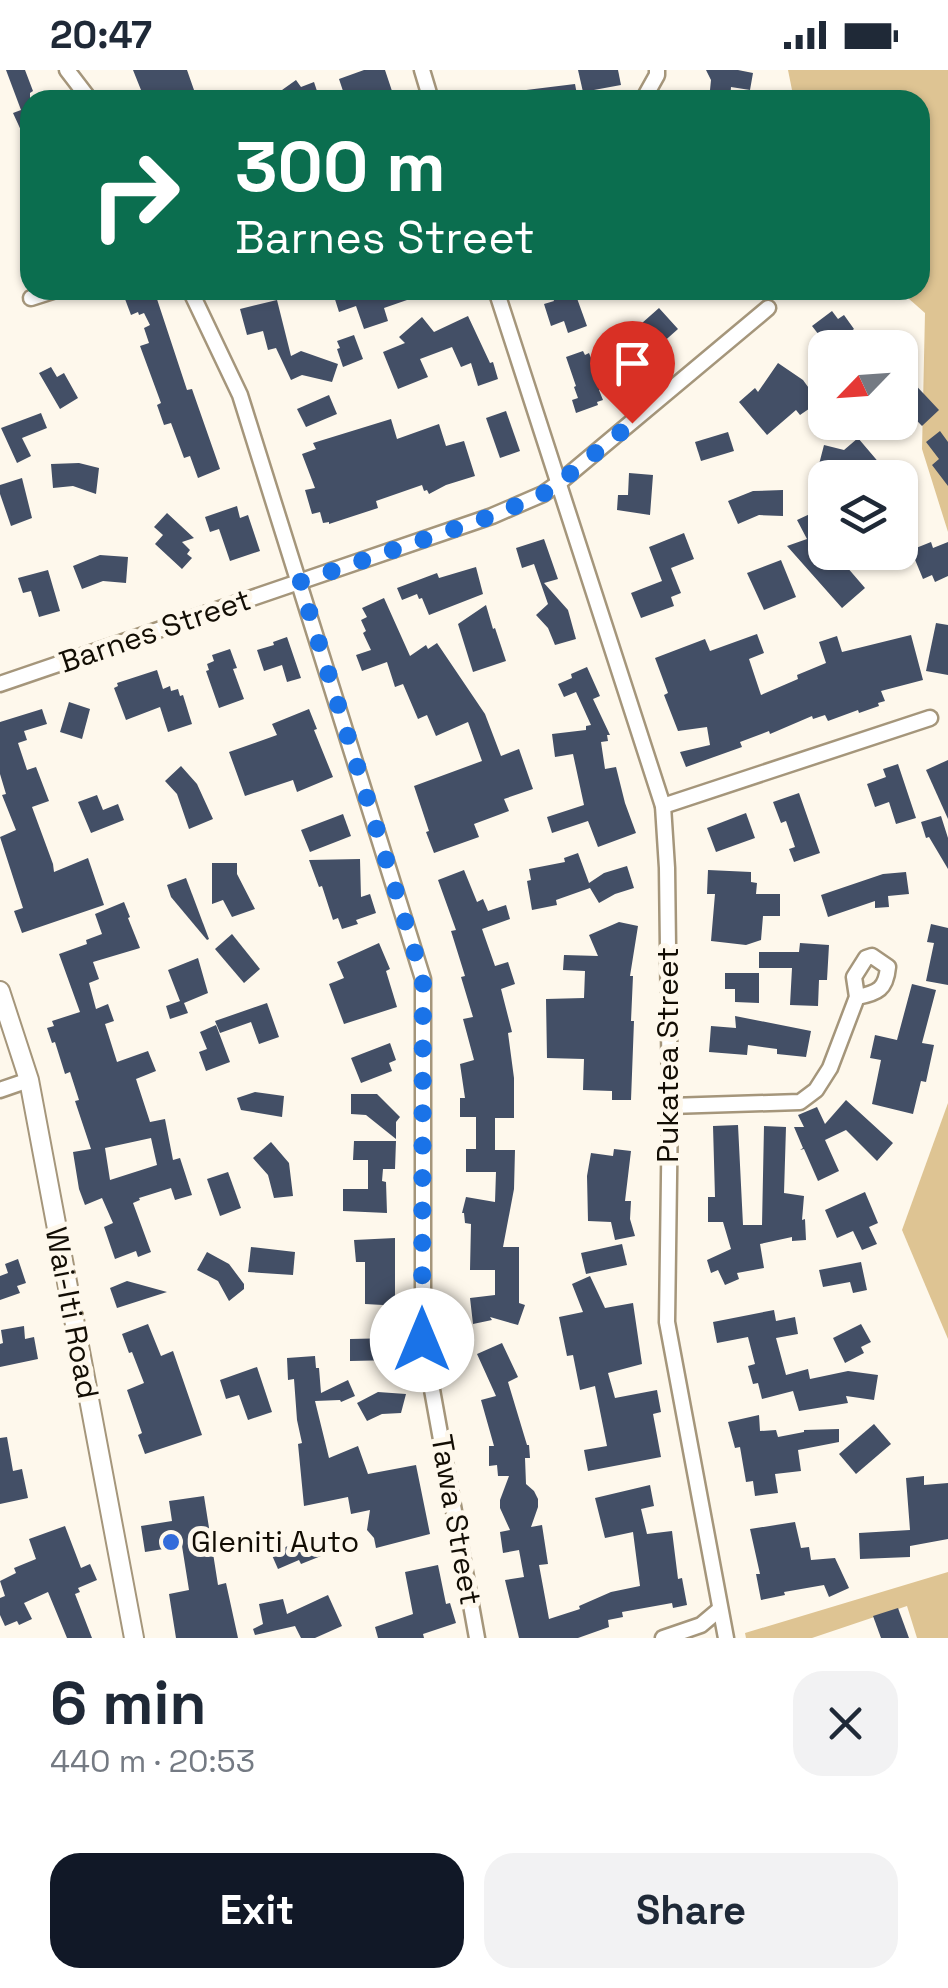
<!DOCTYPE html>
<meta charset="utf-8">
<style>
body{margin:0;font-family:"Space Grotesk",sans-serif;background:#f2f2f3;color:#1f2937;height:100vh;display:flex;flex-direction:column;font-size:38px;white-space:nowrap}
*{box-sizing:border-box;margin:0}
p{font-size:32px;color:#747a83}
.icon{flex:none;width:55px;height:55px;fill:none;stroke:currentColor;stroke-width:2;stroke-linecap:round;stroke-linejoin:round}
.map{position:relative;height:1568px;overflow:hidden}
.panel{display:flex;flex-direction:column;background:#fff;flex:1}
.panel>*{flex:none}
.banner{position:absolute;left:20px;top:20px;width:910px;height:210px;border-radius:30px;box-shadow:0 2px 8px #0004;background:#0b6e4f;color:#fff;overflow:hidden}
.needle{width:65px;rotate:245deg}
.buttons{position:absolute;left:808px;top:260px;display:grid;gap:20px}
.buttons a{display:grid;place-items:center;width:110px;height:110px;border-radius:20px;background:#fff;box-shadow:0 2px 8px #0004;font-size:50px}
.pin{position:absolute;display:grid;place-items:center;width:85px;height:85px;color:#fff;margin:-102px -42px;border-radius:50% 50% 50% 0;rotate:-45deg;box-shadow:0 0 10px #0007}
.pin .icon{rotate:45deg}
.me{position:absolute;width:110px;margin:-55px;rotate:0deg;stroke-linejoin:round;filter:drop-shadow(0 0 8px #0008)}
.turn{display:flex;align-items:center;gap:35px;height:210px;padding:0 50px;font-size:45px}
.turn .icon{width:130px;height:130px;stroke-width:2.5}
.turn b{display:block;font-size:70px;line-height:85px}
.round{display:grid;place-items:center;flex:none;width:105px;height:105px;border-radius:30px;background:#f2f2f3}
.summary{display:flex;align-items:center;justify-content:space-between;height:170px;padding:0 50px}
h1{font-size:60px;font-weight:700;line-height:75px}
.action{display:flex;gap:20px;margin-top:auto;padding:20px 50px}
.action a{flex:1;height:115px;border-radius:30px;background:#111827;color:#fff;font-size:40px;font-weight:700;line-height:115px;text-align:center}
.action a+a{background:#f2f2f3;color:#1f2937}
.status{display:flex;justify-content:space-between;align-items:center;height:70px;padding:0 50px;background:#fff;direction:ltr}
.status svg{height:28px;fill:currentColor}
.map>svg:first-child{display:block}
.green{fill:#dec493}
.building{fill:#434f66;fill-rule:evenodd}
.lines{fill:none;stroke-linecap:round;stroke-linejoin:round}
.minor-casing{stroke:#a5967b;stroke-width:19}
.tertiary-casing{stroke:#a5967b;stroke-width:22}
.minor{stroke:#fff;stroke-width:14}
.tertiary{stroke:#fff;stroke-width:18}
.route{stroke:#1a73e8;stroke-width:18;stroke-dasharray:0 32.4}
.poi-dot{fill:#336cda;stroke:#fef8ec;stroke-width:4}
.labels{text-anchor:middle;stroke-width:10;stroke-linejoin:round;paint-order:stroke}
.street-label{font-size:30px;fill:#120d04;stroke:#fef8ec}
.poi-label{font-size:30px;fill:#120d04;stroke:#fef8ec;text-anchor:start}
</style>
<div class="status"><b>20:47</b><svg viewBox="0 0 49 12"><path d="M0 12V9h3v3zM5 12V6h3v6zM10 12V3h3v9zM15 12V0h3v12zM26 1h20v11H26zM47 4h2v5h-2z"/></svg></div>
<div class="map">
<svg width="948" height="1568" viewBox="0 0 948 1568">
<rect width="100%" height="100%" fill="#fef8ec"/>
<g class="green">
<path d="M788,0H948V462L922,379L925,243L899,220H920V30H794Z"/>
<path d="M948,1033V1269L902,1160Z"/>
<path d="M948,1502V1568H917L907,1536L812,1568H746L745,1563Z"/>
</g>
<g class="building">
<path d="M6,0H25L33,21L30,23V80L13,43L21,40Z"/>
<path d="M133,0H187L194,20L189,22L192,30H145Z"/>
<path d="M364,0H385L394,27L386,30H346L339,9Z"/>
<path d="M578,0H618L621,15L583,22Z"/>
<path d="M706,0H738L753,3L750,20L731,17L730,30H709L711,10Z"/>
<path d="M296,10L301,17L314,12L318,24L309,28L310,30H268Z"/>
<path d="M575,14L578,30H519L518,21Z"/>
<path d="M149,220H154L187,320L192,319L220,399L198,408L190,386L184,388L171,353L164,355L157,335L161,333L140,276L149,273L144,258L150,255L144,243L139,245L138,242L131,245L125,229Z"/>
<path d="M332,220H429L430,222L384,238L388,251L364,259L356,236L339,242Z"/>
<path d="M550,220H574L587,256L568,263L564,251L551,256L544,234L554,231Z"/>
<path d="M277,230L291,286L301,281L338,294L332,312L302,305L291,310L276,278L268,280L263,261L247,265L240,239Z"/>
<path d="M659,238L678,259L660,275L656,271L648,278L633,261Z"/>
<path d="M832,241L838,249L844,245L854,259L849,263L860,278H829L812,256Z"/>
<path d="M468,246L490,293L493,292L498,309L478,316L471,293L461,297L452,277L420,289L428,307L398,319L383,282L405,273L399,267L422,247L434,262Z"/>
<path d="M354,265L363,289L343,297L337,279L340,278L337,271Z"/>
<path d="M583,281L585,285L589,283L598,305L603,318L599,320L603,330L597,332L598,335L576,343L572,330L578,328L574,317L576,316L566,287Z"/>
<path d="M778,293L803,310L819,332L800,345L796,340L767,365L739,332L755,318L758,322Z"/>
<path d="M51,297L57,307L64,303L78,328L60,339L39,303Z"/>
<path d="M908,307L939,340L922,356L900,333V314Z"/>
<path d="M329,325L337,344L306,357L297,339Z"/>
<path d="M506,341L520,381L500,388L486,348Z"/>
<path d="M41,343L47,358L22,368L31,386L17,393L1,358Z"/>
<path d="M391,349L397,369L439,354L446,376L464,371L475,406L446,415L429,424L427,420L424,421L422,415L376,431L378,438L329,454V452L323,453L320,442L312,444L305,420L315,418L302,384L316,379L313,373Z"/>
<path d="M940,361L948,372V416L932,395L939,389L926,372Z"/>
<path d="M728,362L734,381L701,391L695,372Z"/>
<path d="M858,368L892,408H877L870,401L861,408H840L817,402L824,375L844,380Z"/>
<path d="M79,393L99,398L96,424L73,416L53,418L51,394Z"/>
<path d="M629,403L653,405L650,445L617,440L618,425H628Z"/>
<path d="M22,408L32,448L11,456L0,424V415Z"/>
<path d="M783,420V446L759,445L738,454L728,431L753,421Z"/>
<path d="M237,436L240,448L248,445L260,481L230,491L219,459L210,462L205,447Z"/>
<path d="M167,443L194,468L182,472L190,480L187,484L192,488L182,499L155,474L163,465L154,457Z"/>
<path d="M812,443L825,469V482H834L865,518L842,538L787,476L807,469L797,450Z"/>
<path d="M684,463L694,489L671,498L681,523L671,527L674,536L641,548L631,523L662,511L649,477Z"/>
<path d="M544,469L558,509L544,513L568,540L576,569L555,575L548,558L536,545L548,534L534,494L522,498L516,478Z"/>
<path d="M931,472L933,478L948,472V506L935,512L932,505L923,509L911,480Z"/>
<path d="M100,485L128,487L126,513L103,511L82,519L73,496Z"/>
<path d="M781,490L796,527L764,540L747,503Z"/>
<path d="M476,497L483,524L429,545L422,528L419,529L417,524L402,530L397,518L437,503L439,508Z"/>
<path d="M48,500L60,541L39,547L31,521L23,523L18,508Z"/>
<path d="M384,528L410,586L426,575L428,579L437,573L485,644L501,686L519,679L533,719L504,729L509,741L474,754L479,767L434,783L426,762L429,761L414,716L482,691L468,652L436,666L427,645L418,649L403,614L395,617L387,592L362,601L356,585L371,580L363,563L366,561L361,550L367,547L362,538Z"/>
<path d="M486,535L493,559L495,558L506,591L473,602L458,554Z"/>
<path d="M936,553L948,555V605L926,601Z"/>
<path d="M757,564L764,583L749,589L761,625L798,609L797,605L826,593L819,572L837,566L842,582L911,565L923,610L881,621L885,631L878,633L879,636L859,643L858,640L828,651L825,645L813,649L812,646L770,664L769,661L740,672L742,677L686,697L680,682L710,675L707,657L678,661L664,625L668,623L655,588L705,569L710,581Z"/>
<path d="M287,567L301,608L287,612L282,595L264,601L257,580L274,575L273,572Z"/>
<path d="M230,579L237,598L233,599L244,629L219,638L206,601L209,600L207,594L214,591L212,585Z"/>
<path d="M587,597L600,626L593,629L610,665H607L608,671L601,672L605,699L616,697L625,733L636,763L598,777L588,751L552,763L547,747L584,735L573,684L555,687L552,664L586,660V656L591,655L576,622L564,627L558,614L572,608L571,604Z"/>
<path d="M157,600L163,619L170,616L171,621L178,619L180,626L183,625L192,654L168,662L160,637L126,650L114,618L118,616L117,613Z"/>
<path d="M69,632L90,639L82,669L60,662Z"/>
<path d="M42,639L47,654L24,661L27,670L18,673L27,700L36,697L49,731L32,737L53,794L54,802L88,788L104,835L22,863L14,841L23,838L0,767L16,760L2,725L6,724L0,704V652Z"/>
<path d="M309,639L317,659L314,660L333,707L297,722L293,710L245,726L229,682L277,665L272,654Z"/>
<path d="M948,690V749L926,700Z"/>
<path d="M898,694L916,748L896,754L889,732L875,737L867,714L886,707L883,699Z"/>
<path d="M181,696L197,714L213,749L189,759L177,724L165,711Z"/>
<path d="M799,723L820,783L794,792L789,779L795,777L786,751L781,753L773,732Z"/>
<path d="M97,725L103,740L118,734L124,750L91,763L78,732Z"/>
<path d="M746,743L755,768L716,782L707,758Z"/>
<path d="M343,744L351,766L310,782L301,760Z"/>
<path d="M941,746L948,768V799L929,767L926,768L921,752Z"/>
<path d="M578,783L589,813L604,803L627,796L634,818L615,824L599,833L590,818L556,830L557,835L532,840L527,811L531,810L529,799L565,792L564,788Z"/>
<path d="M360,789L361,827L370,824L376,843L356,850L358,854L342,859L338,848L333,850L322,816L319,817L309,790Z"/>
<path d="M212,793H237V804L255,839L232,847L223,830L212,834Z"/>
<path d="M464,800L477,832L483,829L488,841L506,835L510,849L482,859L495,896L508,892L515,914L501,919L512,962L508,963L514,1008V1048H495V1080H515L514,1119L503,1177H519V1233L525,1235L518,1255L490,1247L492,1250L473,1254L470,1228L495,1225V1200H470L471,1154L465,1153L464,1143H462L466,1127L495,1132L496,1102H466V1079H476V1047H460V1028H465L460,994L474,990L463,949L473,947L461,907L465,906L451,861L456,860L438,810Z"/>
<path d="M708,800L751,802V812L757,813L756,824H780V846H763L761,870L746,875L711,871L715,824H707Z"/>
<path d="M906,802L909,824L888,826L889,837L875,838V831L828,847L821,825L883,804Z"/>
<path d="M186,808L209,869L207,870L171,827L167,815Z"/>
<path d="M124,832L130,847L128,848L140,878L93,892L99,909L89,913L96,939L108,934L114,951L105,954L117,992L148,981L156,1001L136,1009L150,1052L165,1049L173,1090L180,1088L192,1125L175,1130L171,1118L139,1128L140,1130L133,1133L151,1182L138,1187L136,1181L115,1189L104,1157L113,1153L102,1128L85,1135L79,1119L73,1082L91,1079L75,1031L79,1030L70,1002L65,1004L55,972L52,973L47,958L54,956L52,951L80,942L59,884L87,874L86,870L102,864L95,844ZM151,1068L157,1095L110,1110L105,1078Z"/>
<path d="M619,852L638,856L630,906H633L631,951H634L631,1030H612V1021L583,1020L584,989L547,988L546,929L584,928L585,901L563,900L564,885L598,886L589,865Z"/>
<path d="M931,854L948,858V915L926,911L934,873L927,872Z"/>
<path d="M232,864L260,899L244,913L215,879Z"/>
<path d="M379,873L390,899L386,901L397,937L344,954L329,914L344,908L337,892Z"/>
<path d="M800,873L829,875L827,910H819L818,936L790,935L792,898H759V882H799Z"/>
<path d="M198,888L208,923L184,933L188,943L170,949L166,936L180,931L168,900Z"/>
<path d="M725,903H759V933L735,932V919H725Z"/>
<path d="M912,914L936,920L922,973L934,975L926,1012L921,1011L913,1044L872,1034L881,990L870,988L875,965L897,970Z"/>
<path d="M267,933L279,967L259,974L251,952L220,963L215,951Z"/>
<path d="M735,946L811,961L806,987L777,984V979L748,975L747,985L709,982L711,956L736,958Z"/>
<path d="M216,955L230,992L206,1001L199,982L207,979L200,962Z"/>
<path d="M390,973L396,990L389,993L392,1001L361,1013L351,988Z"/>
<path d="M255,1022L284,1026L282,1047L241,1040L237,1028Z"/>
<path d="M351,1024H377L400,1047L396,1052V1069L366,1045L351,1044Z"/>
<path d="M846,1030L893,1073L877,1091L846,1060L825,1070L839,1101L818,1111L804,1079L800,1080L803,1078L794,1057H804L798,1045L817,1037L825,1054Z"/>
<path d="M738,1055L743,1155H762L764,1056L786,1057L784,1123L804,1126L802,1150L805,1149L806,1170L792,1171V1167L760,1174L764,1198L737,1203L739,1209L725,1215L718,1200L711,1203L707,1190L731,1179L723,1152H708V1127H715L713,1056Z"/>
<path d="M354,1071H396L395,1099H383L382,1111L386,1112L387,1143L343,1141V1119H368V1090H353Z"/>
<path d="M271,1072L289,1093L293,1126L274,1128L268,1105L253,1088Z"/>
<path d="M614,1079L631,1081L625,1131H631L630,1149L635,1166L615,1170L611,1152L588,1151L587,1106L591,1083L613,1086Z"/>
<path d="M228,1102L241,1138L220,1146L207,1109Z"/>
<path d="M865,1122L878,1153L869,1157L877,1174L862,1180L853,1161L837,1168L825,1140Z"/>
<path d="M395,1168V1263H392L383,1235L365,1234V1192H356L354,1170Z"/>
<path d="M622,1174L627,1195L586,1204L581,1183Z"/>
<path d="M251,1177L295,1182L293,1205L248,1202Z"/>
<path d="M207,1182L229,1194L244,1214V1219L229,1231L218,1211L197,1200Z"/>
<path d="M18,1189L26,1213L17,1216L20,1223L0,1230V1206L8,1203L5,1194Z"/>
<path d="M861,1192L867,1220L853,1223L850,1212L823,1217L819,1200Z"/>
<path d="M590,1206L605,1238L633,1233L642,1294L608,1303L615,1328L657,1320L661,1342L653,1344L661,1387L588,1401L584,1380L607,1376L595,1316L580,1320L573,1285L567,1286L559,1247L583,1242L572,1214Z"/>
<path d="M127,1211L167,1222L117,1238L110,1218Z"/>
<path d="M774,1240L776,1251L795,1247L798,1264L776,1268L786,1305L808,1299L810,1309L848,1301L878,1305L874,1330L846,1326L848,1333L799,1341L793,1321L762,1329L758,1313L753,1314L748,1296L755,1294L748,1267L717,1273L713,1252Z"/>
<path d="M148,1254L161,1286L173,1281L202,1365L145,1384L138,1365L142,1363L127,1320L144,1313L132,1282L129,1283L122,1264Z"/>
<path d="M861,1254L871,1272L861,1277L864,1283L845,1293L833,1268Z"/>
<path d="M24,1256L25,1269L34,1267L38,1289L0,1297V1274L3,1273L1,1260Z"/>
<path d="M395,1268L396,1290L350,1291V1269Z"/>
<path d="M502,1273L518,1307L508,1312L527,1375H529L530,1388H525L526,1414L534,1421L538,1429V1437L531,1457L542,1455L548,1494L539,1495L549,1549L580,1539L579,1536L611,1522L640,1516L633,1462L605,1468L595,1428L650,1415L654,1436L641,1439L647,1464L672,1461L678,1509L682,1508L687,1535L673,1538L672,1533L622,1542L623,1547L608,1550L609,1557L578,1568H519L505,1510L524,1507L519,1480L503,1483L500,1462L510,1460L500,1438V1430L509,1406H498L497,1395L489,1396V1376H494L481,1330L496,1326L477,1284Z"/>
<path d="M315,1286L316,1298H319L321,1323L348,1310L355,1326L341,1332L340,1330L315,1331L329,1388L358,1376L368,1404L416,1395L430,1464L376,1478L374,1468L367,1460L370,1440L351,1444L348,1427L304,1436L298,1374L302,1373L297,1350L294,1309L288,1310L287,1288Z"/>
<path d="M257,1297L272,1342L248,1350L239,1325L226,1329L220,1310Z"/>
<path d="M378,1322L406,1324L401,1343L382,1344L367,1351L357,1333Z"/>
<path d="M759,1345L760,1361L776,1360L778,1367L804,1362V1360L839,1359V1372L798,1380L801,1401L775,1404L778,1423L755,1426L753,1411L746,1412L740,1377L735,1378L728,1352Z"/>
<path d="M874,1354L891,1374L856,1404L839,1384Z"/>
<path d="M7,1367L13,1401L22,1399L28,1428L0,1434V1368Z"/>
<path d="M924,1406V1415L948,1413V1469L910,1476V1487L860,1489L859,1463L910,1460L906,1408Z"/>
<path d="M204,1426L218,1515L226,1513L238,1568H176L169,1524L189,1520L182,1476L145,1482L141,1456L172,1451L169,1431Z"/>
<path d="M795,1452L801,1478L809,1477L811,1490L835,1488L849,1518L829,1527L824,1515L784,1522L785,1525L761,1530L756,1504H760L750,1459Z"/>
<path d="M65,1456L81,1498L90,1494L97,1510L78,1518L80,1522L75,1524L92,1568H67L48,1522L24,1533L32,1549L19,1555L17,1551L5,1556L0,1545V1528L5,1526L0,1511L16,1503L14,1498L36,1489L29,1469Z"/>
<path d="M312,1466L321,1486L301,1494L299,1490L278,1499L271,1483Z"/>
<path d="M438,1495L446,1534L450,1533L456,1553L423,1564L424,1568H378L375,1557L413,1544L405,1502Z"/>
<path d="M328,1525L342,1556L315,1568H301L295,1556L255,1565L253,1559L263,1554L259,1534L283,1529L287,1544Z"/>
<path d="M898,1538L909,1568H881L873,1546Z"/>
</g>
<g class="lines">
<defs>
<g id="minor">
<path d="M67,0L90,30"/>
<path d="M422,0L431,30"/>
<path d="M643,30L657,5V0"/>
<path d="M190,220L240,325L423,909V1270L477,1568"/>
<path d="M496,220L663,736L667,798L670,1036L667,1252L726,1568"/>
<path d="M31,228L56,220"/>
<path d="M0,614L492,446L543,424L560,412L768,238"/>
<path d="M663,736L930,648"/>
<path d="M0,1020L29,1010"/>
<path d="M670,1036L800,1032L816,1020L830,998L857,927L854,907L866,888L872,886L888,897C886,919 878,923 857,927"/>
<path d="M663,1568L701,1555L720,1539"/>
</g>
<path id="tertiary" d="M0,921L29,1010L134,1568"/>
</defs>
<use href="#minor" class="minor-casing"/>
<use href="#tertiary" class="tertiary-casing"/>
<use href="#minor" class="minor"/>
<use href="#tertiary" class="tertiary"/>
</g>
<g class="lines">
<path class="route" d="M422,1270L423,909L300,512L492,446L543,424L560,412L632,353"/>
</g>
<circle class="poi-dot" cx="171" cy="1472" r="10"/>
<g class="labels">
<g class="street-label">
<text transform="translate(155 561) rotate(-19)" y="10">Barnes Street</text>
<text transform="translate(668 985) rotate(-90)" y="10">Pukatea Street</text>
<text transform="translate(72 1243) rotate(79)" y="10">Wai-Iti Road</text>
<text transform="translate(456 1450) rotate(80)" y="10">Tawa Street</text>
</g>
<g class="poi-label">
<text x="191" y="1482">Gleniti Auto</text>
</g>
</g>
</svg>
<div class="buttons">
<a><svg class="needle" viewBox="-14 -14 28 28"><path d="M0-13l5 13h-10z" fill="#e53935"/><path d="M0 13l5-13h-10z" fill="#747a83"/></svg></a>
<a><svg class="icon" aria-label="layers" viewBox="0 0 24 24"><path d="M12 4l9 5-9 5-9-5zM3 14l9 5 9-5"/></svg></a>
</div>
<div class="pin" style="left:632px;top:353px;background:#d93025"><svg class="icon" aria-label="arrive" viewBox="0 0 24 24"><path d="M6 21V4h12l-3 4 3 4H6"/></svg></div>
<svg class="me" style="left:422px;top:1270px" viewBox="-20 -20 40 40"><circle r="19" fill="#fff"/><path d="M0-13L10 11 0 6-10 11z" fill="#1a73e8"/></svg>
<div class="banner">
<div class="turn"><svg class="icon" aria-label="right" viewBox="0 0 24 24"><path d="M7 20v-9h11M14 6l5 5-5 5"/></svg><div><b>300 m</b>Barnes Street</div></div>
</div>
</div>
<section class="panel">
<div class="summary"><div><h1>6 min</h1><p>440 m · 20:53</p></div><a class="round"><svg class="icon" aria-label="close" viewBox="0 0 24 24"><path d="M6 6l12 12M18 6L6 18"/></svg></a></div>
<div class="action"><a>Exit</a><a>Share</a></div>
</section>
